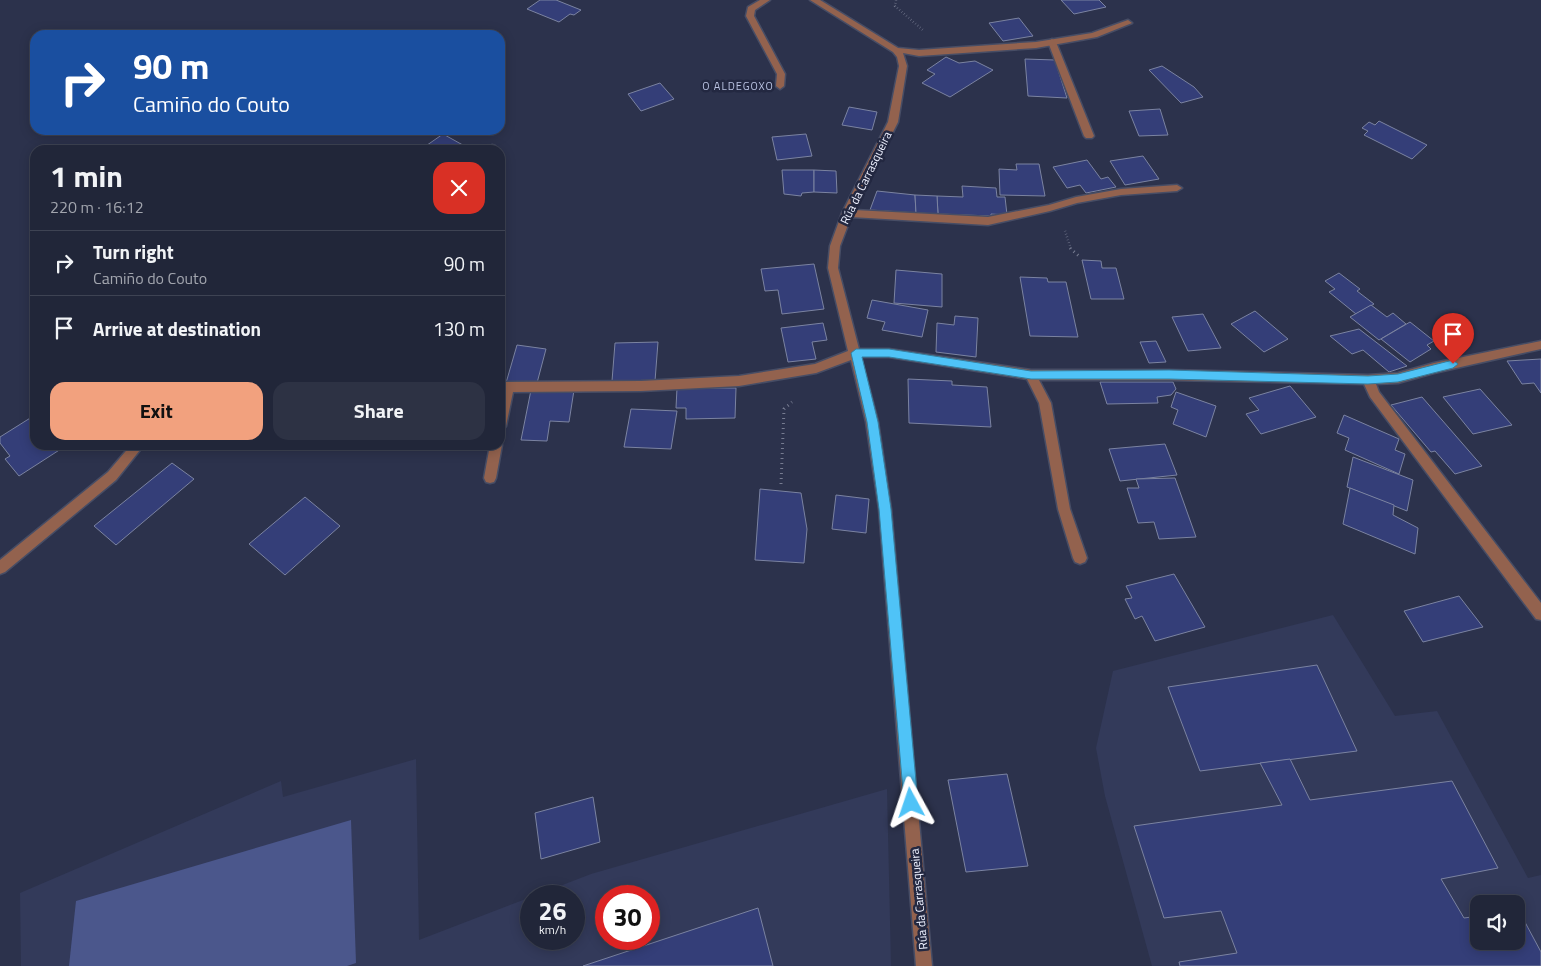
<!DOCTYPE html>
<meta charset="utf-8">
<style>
body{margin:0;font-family:"Titillium Web",sans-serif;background:#2d3244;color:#f1f3f6;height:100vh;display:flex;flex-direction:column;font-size:19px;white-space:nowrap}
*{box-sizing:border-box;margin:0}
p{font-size:16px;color:#a2a5ae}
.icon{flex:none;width:28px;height:28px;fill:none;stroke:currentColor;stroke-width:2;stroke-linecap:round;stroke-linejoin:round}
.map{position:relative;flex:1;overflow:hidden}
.panel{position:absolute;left:30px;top:145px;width:475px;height:305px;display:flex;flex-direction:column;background:#212639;border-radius:15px;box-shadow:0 2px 12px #0003,0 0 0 1px #3e4353}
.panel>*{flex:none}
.top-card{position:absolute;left:30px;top:30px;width:475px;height:105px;border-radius:15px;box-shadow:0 2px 12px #0003,0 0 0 1px #3e4353;background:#1a4fa0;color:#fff;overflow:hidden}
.fabs{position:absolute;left:1470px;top:895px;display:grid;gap:10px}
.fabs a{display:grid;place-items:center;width:55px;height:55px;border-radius:10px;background:#212639;box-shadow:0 2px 12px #0003,0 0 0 1px #3e4353;font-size:25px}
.speed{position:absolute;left:520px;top:885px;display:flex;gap:10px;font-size:25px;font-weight:700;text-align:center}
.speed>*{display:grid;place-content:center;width:65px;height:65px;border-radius:50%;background:#212639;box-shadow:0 2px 12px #0003,0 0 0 1px #3e4353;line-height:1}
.speed small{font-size:12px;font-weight:400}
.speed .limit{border:8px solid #d22;background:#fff;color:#111}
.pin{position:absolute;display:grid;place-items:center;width:42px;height:42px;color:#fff;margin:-51px -21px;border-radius:50% 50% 50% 0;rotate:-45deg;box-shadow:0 0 5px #0007}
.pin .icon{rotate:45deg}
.me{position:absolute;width:55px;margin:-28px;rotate:355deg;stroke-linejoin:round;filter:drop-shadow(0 0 4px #0008)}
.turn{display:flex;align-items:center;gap:18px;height:105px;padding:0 20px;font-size:22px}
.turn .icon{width:65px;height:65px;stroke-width:2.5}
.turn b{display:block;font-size:35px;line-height:42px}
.round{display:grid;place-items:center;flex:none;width:52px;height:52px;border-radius:15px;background:#2d3244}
.summary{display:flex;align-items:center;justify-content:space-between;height:85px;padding:0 20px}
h1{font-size:30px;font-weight:700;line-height:38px}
.primary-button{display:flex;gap:10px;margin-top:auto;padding:10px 20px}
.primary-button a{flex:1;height:58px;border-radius:15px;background:#f2a17e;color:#111;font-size:20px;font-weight:700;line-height:58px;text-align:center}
.primary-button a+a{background:#2d3244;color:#f1f3f6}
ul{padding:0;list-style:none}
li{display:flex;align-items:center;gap:15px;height:65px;padding:0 20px;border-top:1px solid #3e4353}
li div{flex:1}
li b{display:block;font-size:19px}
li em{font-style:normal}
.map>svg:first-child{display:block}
.built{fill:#333a5a;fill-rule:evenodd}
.green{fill:#4b578c}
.building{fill:#343e78;stroke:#7b83a1}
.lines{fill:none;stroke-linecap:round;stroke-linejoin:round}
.service-casing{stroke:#474d65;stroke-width:3}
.minor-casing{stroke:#474d65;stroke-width:3}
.path-far1{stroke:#777c91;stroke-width:2.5;stroke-dasharray:0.5 2.5;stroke-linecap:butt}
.path{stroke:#777c91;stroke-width:3;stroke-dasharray:1 4;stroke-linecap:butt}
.service{fill:#93624e;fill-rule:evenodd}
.minor{fill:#93624e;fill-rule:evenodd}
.route{fill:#4fc3f7;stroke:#337fa1}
.labels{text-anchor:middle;stroke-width:5;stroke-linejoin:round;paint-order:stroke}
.far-neighbourhood-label{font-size:11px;letter-spacing:1px;fill:#bac3e2;stroke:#232841}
.street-label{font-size:12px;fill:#eef1ff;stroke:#232841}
</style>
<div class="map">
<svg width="1541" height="966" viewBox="0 0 1541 966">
<rect width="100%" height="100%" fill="#2c324c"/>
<g class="built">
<path d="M1333,615L1395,716L1437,711L1528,878L1541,875V966H1152L1105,796L1096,748L1113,671ZM1479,904H1516V941H1479Z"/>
<path d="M416,759L419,940L531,897V939H574V896H534L591,874L887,789L891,966H21L20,893L281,781L283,797ZM606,896H649V939H606Z"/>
</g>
<path class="green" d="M351,820L356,963L347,966H69L76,901Z"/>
<g class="building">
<path d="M540,0H556L581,10L574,15L570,14L559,22L527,9Z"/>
<path d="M1061,0H1099L1106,7L1074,14Z"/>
<path d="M1019,18L1033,36L1003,41L989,23Z"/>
<path d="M946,57L959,63L975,61L993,70L950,97L922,83L935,74L927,70Z"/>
<path d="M1025,59L1055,60L1067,98L1028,96Z"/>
<path d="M1162,66L1194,87L1203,97L1181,103L1149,70Z"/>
<path d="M660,83L674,99L641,111L628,94Z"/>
<path d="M849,107L877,112L872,130L842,125Z"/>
<path d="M1160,109L1168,135L1139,136L1129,111Z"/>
<path d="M1379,121L1427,145L1412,159L1364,135L1368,131L1362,128L1369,122L1375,125Z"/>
<path d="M443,134L470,149L420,150Z"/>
<path d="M806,134L812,156L777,160L772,137Z"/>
<path d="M1143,156L1159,179L1125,185L1110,161Z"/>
<path d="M1087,160L1101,179L1108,177L1116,187L1086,193L1080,185L1067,188L1053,167Z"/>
<path d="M1016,164H1039L1045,196L1000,195L999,169L1017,170Z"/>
<path d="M782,170H814V192L802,193L801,196L784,194Z"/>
<path d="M814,170L836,171L837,193L814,192Z"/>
<path d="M962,186L996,188L997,197H1005L1007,215L991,214V216L938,214L937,196L963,197Z"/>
<path d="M877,191L915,195L916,213L870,210Z"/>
<path d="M915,195L937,196L938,214L916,213Z"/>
<path d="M1082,260L1101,261L1102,268H1116L1124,299H1091Z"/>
<path d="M814,264L824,309L782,314L778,290L765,291L761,269Z"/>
<path d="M896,270L942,274V307L894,303Z"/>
<path d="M1339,273L1360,289L1357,291L1374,304L1356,314L1329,292L1335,289L1325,281Z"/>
<path d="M1020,277L1047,278L1048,282H1066L1078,337L1030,336Z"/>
<path d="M872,300L928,310L922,337L882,330L885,322L867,318Z"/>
<path d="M1371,305L1387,317L1393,313L1406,324L1379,340L1350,317Z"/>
<path d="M1255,311L1288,339L1264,352L1231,324Z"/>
<path d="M1203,314L1221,348L1188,351L1172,317Z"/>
<path d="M955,316L978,318L976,357L936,352L937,323L954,325Z"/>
<path d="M1410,322L1434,341L1427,345L1431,349L1410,362L1381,339Z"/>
<path d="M823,323L827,340L812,342L816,359L788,362L781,328Z"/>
<path d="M1359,329L1407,366L1389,372L1363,350L1352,354L1330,336Z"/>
<path d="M1156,341L1166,362L1149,363L1140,342Z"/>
<path d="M658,342L655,381H612L615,343Z"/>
<path d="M517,345L546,349L537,383H506Z"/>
<path d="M1541,359V393L1534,383L1522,384L1507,361Z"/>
<path d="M908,379L952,381V385L987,387L991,427L909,423Z"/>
<path d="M1100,382H1173L1176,389L1171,395L1157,397L1158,403L1107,404Z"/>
<path d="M1290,386L1316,417L1261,434L1246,414L1259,410L1249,398Z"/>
<path d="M677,388H736L735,418L686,419V408H676Z"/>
<path d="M1480,389L1512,425L1473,434L1443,397Z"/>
<path d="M531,390H574L569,422L550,421L547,441L521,440Z"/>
<path d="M1176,392L1216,406L1206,437L1173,424L1178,410L1171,407Z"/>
<path d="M1422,397L1482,466L1455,474L1435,451L1431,452L1391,405Z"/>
<path d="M631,409L677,411L671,449L624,447Z"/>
<path d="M35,415V445H63L64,447L19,476L5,459L10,456L0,443V437Z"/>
<path d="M1344,415L1399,439L1395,450L1405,454L1399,474L1345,450L1349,438L1337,433Z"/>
<path d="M1165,444L1177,475L1120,481L1109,449Z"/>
<path d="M1353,457L1413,480L1407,511L1347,487Z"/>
<path d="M172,463L194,479L116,545L94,526Z"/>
<path d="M1175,478L1196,537L1159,539L1154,522L1138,523L1127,488H1139L1136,479Z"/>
<path d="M1350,488L1394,505L1393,515L1418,528L1415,554L1343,524Z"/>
<path d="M760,489L801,493L807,529L804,563L755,560Z"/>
<path d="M836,495L869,499L866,533L832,529Z"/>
<path d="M305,497L340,526L285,575L249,544Z"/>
<path d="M1174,574L1205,627L1155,641L1142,616L1135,619L1125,599L1132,598L1126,586Z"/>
<path d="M1459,596L1483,627L1423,642L1404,611Z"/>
<path d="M1317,665L1357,751L1200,771L1168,687Z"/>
<path d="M1290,759L1310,800L1452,781L1498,868L1441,879L1464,918L1479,916V941H1516V912L1519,911L1541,952V966H1180L1179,962L1237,953L1221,911L1164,918L1134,826L1282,805L1260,763Z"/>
<path d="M1007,774L1028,866L966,872L948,780Z"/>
<path d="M593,797L600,842L541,859L535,813Z"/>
<path d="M758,908L773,966H583Z"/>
</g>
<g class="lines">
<defs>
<path id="service" d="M1052,39L1056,42L1094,136L1092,138H1086L1084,136L1048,42Z"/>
<g id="minor">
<path d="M760,0H770L755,10L754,16L785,74L784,86L780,89L776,86L777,74L746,16L748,7Z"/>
<path d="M810,0H820L898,48L919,50L1036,42L1092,33L1128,20L1132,23L1097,37L1036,48L919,56L903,53L907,66L898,122L854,210L988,217L1049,205L1076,197L1121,189L1177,185L1182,188L1177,191L1121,195L1077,203L1050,211L988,225L851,217L840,246L838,268L859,349H889L1031,370H1169L1368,375L1398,373L1434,363L1541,341V349L1434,373L1398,383L1376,384L1379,392L1541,603V620L1536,619L1370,397L1364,384L1169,380H1039L1051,403L1070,509L1087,558L1085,562L1080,564L1075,562L1073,558L1058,509L1039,403L1027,379L889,357H861L878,422L891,509L932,966H916L879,509L866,422L851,360L816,373L739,386L641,391L513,392L506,426L504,429L500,431V382L641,381L739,376L815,364L848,351L828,268L830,246L842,213L888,122L899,66L897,57L893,52Z"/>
<path d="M492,145L495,146V150H484Z"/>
<path d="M500,441L502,445L496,478L494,482L490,483L486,482L484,478L490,445H500Z"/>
<path d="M131,445H144L116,480L5,572L0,574V560L108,472Z"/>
</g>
</defs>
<use href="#service" class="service-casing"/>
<use href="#minor" class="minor-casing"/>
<g class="path-far1">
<path d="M896,0L895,6L924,31"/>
<path d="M1065,231L1071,249"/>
</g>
<g class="path">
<path d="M1070,248L1081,258"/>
<path d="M781,484L784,409L792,402"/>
</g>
<use href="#service" class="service"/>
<use href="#minor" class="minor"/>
</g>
<path class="route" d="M856,349H889L1031,371L1169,370L1368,376L1398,374L1453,360L1458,364L1453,368L1398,382L1368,384L1169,379H1031L889,357H862L878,422L891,509L918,803L916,808L911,810L906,808L904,803L879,509L867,422L851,353Z"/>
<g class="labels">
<g class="far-neighbourhood-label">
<text x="738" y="90">O ALDEGOXO</text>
</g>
<g class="street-label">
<text transform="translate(866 178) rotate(-64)" y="4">Rúa da Carrasqueira</text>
<text transform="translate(919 899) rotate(-95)" y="4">Rúa da Carrasqueira</text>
</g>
</g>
</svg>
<div class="fabs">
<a><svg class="icon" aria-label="sound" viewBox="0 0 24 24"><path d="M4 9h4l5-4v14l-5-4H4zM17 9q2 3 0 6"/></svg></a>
</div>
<div class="speed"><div>26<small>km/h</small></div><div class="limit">30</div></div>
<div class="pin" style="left:1453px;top:364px;background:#d93025"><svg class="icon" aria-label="arrive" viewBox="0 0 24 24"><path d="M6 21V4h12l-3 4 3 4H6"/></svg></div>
<svg class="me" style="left:911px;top:803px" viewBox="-20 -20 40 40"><path d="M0-17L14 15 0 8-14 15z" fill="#4fc3f7" stroke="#fff" stroke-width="4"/></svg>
<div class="top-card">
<div class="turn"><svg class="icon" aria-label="right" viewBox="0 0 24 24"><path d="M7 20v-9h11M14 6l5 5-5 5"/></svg><div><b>90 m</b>Camiño do Couto</div></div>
</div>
<section class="panel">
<div class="summary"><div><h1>1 min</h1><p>220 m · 16:12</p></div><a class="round" style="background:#d93025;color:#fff"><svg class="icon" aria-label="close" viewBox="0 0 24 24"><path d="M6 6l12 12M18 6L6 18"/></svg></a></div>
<ul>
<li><svg class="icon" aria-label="right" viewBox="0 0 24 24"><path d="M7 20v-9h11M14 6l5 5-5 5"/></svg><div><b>Turn right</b><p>Camiño do Couto</p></div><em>90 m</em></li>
<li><svg class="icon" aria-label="arrive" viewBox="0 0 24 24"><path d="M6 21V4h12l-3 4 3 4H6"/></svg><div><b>Arrive at destination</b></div><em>130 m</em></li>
</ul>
<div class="primary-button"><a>Exit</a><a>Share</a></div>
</section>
</div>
